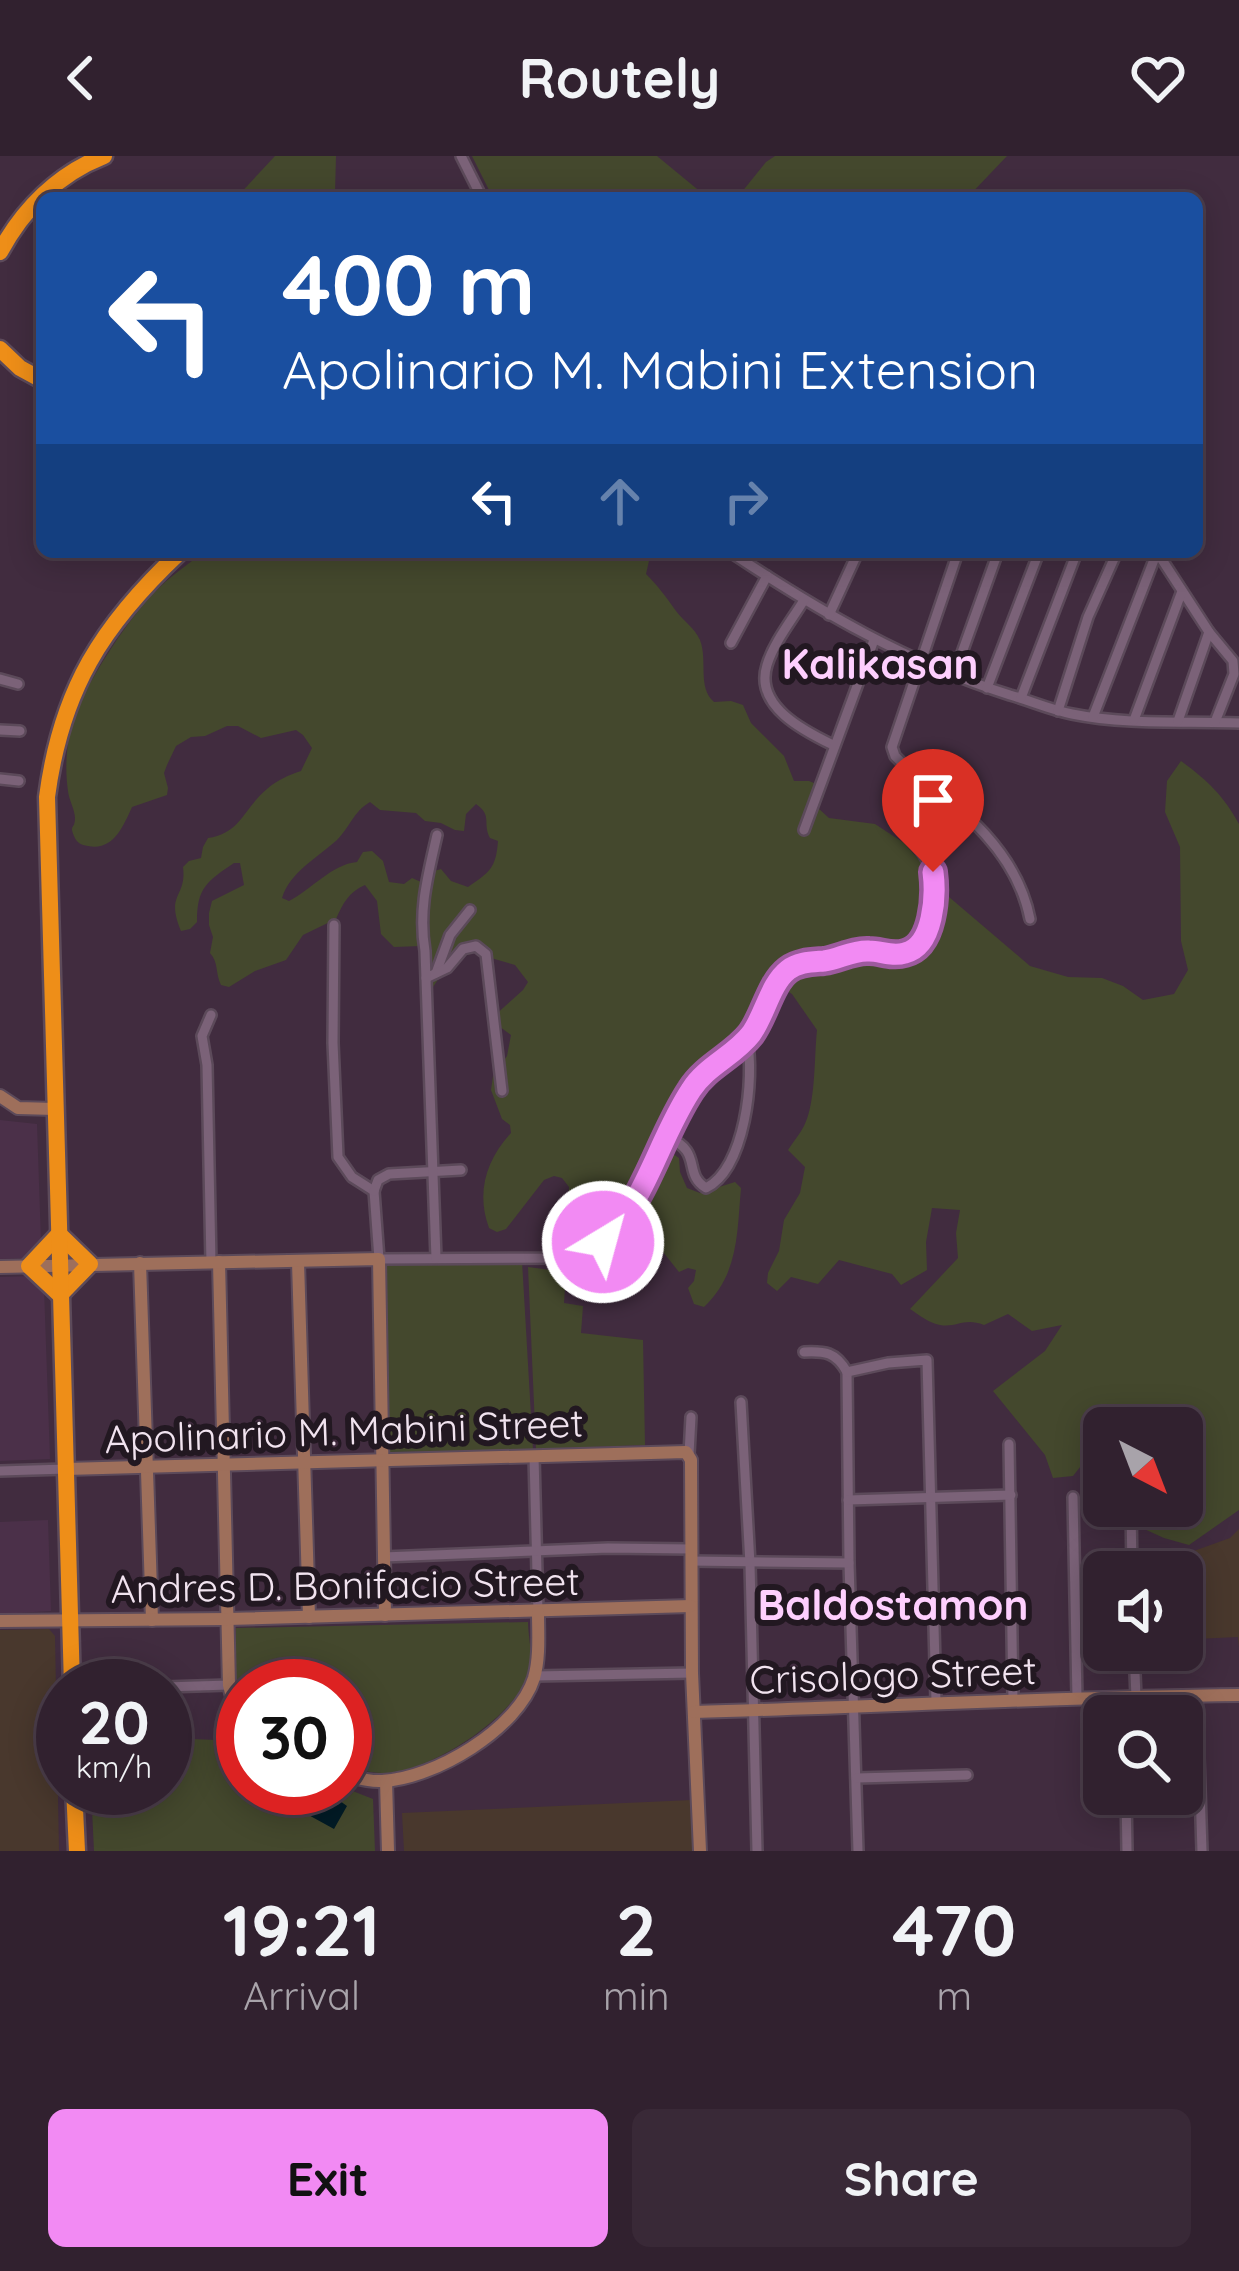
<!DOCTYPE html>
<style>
body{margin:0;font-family:Quicksand,sans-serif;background:#392937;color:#f1f3f6;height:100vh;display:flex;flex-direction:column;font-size:45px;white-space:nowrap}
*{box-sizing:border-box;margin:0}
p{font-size:39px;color:#a8a3aa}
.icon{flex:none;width:66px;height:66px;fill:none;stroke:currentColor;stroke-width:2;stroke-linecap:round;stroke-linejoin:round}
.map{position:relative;height:1695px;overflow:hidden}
.drawer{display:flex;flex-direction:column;background:#31212f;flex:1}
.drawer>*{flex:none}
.banner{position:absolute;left:36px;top:36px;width:1167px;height:366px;border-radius:18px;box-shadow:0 6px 30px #0003,0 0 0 3px #4c3e4b;background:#1a4fa0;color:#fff;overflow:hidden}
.needle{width:78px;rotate:138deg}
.controls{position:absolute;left:1083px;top:1251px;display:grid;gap:24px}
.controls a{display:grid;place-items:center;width:120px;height:120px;border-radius:18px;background:#31212f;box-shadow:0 6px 30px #0003,0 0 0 3px #4c3e4b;font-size:60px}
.speed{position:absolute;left:36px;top:1503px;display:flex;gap:24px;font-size:60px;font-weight:700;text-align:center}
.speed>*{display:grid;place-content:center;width:156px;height:156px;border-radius:50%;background:#31212f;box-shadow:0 6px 30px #0003,0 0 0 3px #4c3e4b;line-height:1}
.speed small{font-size:30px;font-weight:400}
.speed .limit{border:18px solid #d22;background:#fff;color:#111}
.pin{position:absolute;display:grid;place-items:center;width:102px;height:102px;color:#fff;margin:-123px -51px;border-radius:50% 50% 50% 0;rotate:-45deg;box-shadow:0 0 12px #0007}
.pin .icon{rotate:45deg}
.me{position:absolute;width:132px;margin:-66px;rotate:37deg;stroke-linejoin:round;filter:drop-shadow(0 0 9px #0008)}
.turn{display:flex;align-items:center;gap:42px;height:252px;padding:0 48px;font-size:54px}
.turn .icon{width:156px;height:156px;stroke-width:2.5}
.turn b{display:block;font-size:84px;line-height:102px}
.lanes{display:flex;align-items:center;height:114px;padding:0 48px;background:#0003;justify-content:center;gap:60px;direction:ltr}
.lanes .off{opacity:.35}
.eta{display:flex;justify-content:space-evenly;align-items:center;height:204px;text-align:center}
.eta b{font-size:72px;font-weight:700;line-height:84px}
.button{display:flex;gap:24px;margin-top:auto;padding:24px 48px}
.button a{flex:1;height:138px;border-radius:18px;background:#f28af3;color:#111;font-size:48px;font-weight:700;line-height:138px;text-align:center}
.button a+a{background:#392937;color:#f1f3f6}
header{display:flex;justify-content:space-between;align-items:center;height:156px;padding:0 48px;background:#31212f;font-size:54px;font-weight:700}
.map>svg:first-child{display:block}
.built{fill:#4b3049}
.education{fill:#49382d}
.green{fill:#44482d;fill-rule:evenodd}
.water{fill:#021b26}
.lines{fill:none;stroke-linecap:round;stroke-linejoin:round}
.street-casing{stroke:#5c4a5a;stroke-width:14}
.secondary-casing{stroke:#5c4a5a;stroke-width:16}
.highway-casing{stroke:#5c4a5a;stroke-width:21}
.street{stroke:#7b6278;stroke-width:9}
.secondary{stroke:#9e6f5b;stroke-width:12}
.highway{stroke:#ee8e18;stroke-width:16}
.route-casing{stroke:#9d5a9e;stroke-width:30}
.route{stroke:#f28af3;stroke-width:21}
.labels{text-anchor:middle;stroke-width:12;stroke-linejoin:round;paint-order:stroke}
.street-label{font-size:39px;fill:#f1e3ef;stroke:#221821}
.neighbourhood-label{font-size:42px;font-weight:bold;fill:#fecffe;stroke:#221821}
</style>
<header><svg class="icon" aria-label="back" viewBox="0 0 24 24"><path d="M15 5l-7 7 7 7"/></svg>Routely<svg class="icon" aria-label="heart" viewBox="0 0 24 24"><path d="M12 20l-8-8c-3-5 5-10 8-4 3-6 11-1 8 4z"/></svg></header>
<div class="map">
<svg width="1239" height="1695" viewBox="0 0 1239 1695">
<rect width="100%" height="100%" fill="#412c3f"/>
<g class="built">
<path d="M0,964L37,968L41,1086L28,1102L0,1103Z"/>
<path d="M32,1120L44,1132L50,1303L0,1305V1121Z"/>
<path d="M48,1364L51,1455L0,1458V1366Z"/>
</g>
<g class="education">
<path d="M1239,1373V1491L1238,1481L1195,1483L1191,1396L1230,1382Z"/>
<path d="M49,1473L55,1480L59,1695H0V1474Z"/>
<path d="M692,1644L694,1695H404L402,1657Z"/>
</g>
<g class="green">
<path d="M275,0H336L335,37L331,42H236Z"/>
<path d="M472,0H657L708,42H493Z"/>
<path d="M775,0H1007L967,42H737L766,6Z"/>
<path d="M203,396H651L646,418C658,430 667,442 676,455C684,466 694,471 700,484C708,505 697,531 714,546L731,545L743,549L751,567L784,600L794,625H809L824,631V640L818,652L829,662L875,668L904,687L927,713L942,735L1030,810L1068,821L1102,822L1123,830L1143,844L1174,838L1188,814L1181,785L1180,691L1165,656L1167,625L1181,605C1207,624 1224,640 1239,668V1354L1189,1389L1164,1382L1142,1372L1141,1350H1182V1272H1104V1297L1088,1301L1073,1320L1053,1322L1045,1299L993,1235L1045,1195L1062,1169L1032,1175L1008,1158L984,1169C964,1161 957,1172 940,1169C929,1167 919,1159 910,1153L958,1102L956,1077L960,1054L932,1052L926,1086L927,1114L901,1129L892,1118L839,1104L818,1128L791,1121L777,1135L767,1127L768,1117L779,1095L784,1064L800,1037L805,1011L788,994C793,986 800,978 804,970C816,946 814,902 817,874L792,838L784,833L795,820L805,815L790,808L774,819L742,883L695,914L676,937L659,986L641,1021L646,1030L655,1022L670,996L679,1002L680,1016L687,1032L700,1037L735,1026L741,1032C737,1076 739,1118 704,1151L694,1148L688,1132L694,1125L696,1114L688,1112L679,1116L655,1086L636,1094L615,1111L609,1108L615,1084L607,1077L581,1095L567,1100L563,1095L569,1031L562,1022L554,1020L544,1024L506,1073L497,1076L489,1072C476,1037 486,1004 511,977L510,969L502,963L491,934L493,920L507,900L511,879L496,868L494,860L523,834L528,826L515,809L474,797L451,804L425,843L421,790L394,791L381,778L377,745L365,729C349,736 343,747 336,763L303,779L286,804L255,815L229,831L221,829C215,817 219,807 210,797L213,781L209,769V757L212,745L244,729L240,707H234C206,726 197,732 197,766L190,773L181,775C165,737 187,742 183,711L189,705L201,702L203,691L208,682C241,677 243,653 267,633C277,624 289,619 301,615L312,592L303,579L296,574L261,582L238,570H227L205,580L191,581L176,590L167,609L164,617L168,632L167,639L132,651C123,671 113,695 88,690C81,689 77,687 74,680C69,668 75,674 75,662C75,654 69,644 68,635C65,614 66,592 71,571C81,534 131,457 160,431C173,418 189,408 203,396ZM370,646L380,654L416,657L425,665L441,667L455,674L464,675L466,658L476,648C493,660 482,667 490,682L498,685C496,712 490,716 468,731L451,725L441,713L431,716L421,726L412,722L404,728L389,726L383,705L372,695L363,696L357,706C332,708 311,734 289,745L282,742C290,716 317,702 337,684C350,671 353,656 370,646Z"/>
<path d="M522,1105L533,1294L388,1296L381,1107Z"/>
<path d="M528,1111L566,1116L564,1147L583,1150L581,1177L643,1184L645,1289L536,1293Z"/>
<path d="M528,1466C528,1480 533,1499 530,1513C519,1560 428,1618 382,1617C370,1617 356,1613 345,1609V1530H243V1539L236,1528V1472Z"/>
<path d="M165,1582L243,1585V1632H345L373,1643L375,1695H94L91,1632H165Z"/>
</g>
<path class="water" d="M290,1632H314L325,1638L329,1632L345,1635L340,1645L347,1650L334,1673L283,1645Z"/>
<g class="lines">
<defs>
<g id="street">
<path d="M461,0L482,42"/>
<path d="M730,396C819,455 908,507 1010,539C1031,545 1051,554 1072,558C1126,569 1184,565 1239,567"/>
<path d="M958,396L892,591L895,600L901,606C955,648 1016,691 1030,763"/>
<path d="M1157,396L1209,476L1233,505L1234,518L1215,566"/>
<path d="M804,444C792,464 774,486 767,509C754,550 804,575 833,589"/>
<path d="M829,459L858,396"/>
<path d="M731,487L767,420"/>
<path d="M954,519L998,396"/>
<path d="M0,523L18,528"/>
<path d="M987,532L1039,396"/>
<path d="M1021,542L1077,396"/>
<path d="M1058,555L1088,461L1117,396"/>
<path d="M1093,561L1157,396"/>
<path d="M1134,564L1182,435"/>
<path d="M1178,565L1209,476"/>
<path d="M0,574L20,575"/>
<path d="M0,623L19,625"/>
<path d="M804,674L874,484"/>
<path d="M334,769L333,887L338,1001L352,1021L374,1035"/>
<path d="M436,817L450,779L470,754"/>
<path d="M426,822L447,812L463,793L476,790L486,798L502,935"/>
<path d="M667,981C704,996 682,1017 706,1032C745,1013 755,922 747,883"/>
<path d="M374,1035L379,1103L570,1102L603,1086L618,1072L633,1051L694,929L747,883L788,814C802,805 817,807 833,804C845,801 857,794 869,795C881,795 876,797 888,798C920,802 928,777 932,751C937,721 931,704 911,683"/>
<path d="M374,1035L378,1024L389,1018L461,1014"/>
<path d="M436,1102L425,795C418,754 428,719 437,679"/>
<path d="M211,1107L207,909L202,880L211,859"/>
<path d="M804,1196C825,1195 836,1196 847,1216"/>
<path d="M847,1216L849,1407L858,1695"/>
<path d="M847,1216L888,1207L927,1204L936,1546"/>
<path d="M741,1246L750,1408L757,1695"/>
<path d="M1009,1288L1013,1544"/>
<path d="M689,1298L691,1261"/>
<path d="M534,1300L538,1456"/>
<path d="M0,1315L66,1313"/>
<path d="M1073,1341L1077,1542"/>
<path d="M848,1344L1011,1339"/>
<path d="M1131,1350L1132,1416"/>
<path d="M383,1401L608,1392L691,1393"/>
<path d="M691,1405L849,1407"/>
<path d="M1134,1494L1136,1541"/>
<path d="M535,1520L692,1517"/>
<path d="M165,1531L229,1529"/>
<path d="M1197,1539L1202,1695"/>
<path d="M1124,1542L1125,1560"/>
<path d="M857,1622L967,1619"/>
<path d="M1126,1638L1127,1695"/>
</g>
<g id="secondary">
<path d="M0,940L18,952L55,953"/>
<path d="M219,1106L229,1529L232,1541L243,1559"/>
<path d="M298,1106L309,1461"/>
<path d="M140,1107L152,1464"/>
<path d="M0,1111L379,1103L385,1459"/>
<path d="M66,1313L686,1296L691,1304L692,1517L700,1695"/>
<path d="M0,1465L228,1463L691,1450"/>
<path d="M694,1556C876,1551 1057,1541 1239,1539"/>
<path d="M345,1619C357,1622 369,1626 382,1625C434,1623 518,1573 534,1522C540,1501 538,1477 538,1456"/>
<path d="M386,1625L388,1695"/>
</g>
<g id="highway">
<path d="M0,96C23,53 58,18 104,0"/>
<path d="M0,193L20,212L42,224"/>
<path d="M59,1078L90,1108L60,1139L29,1110Z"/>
<path d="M72,1530L47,641C61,534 102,469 180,396"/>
<path d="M74,1632L77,1695"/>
</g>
</defs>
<use href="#street" class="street-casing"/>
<use href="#secondary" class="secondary-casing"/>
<use href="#highway" class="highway-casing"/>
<use href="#street" class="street"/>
<use href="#secondary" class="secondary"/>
<use href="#highway" class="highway"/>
</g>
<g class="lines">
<defs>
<path id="route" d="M603,1086C647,1044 658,984 691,934C706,910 734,900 751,878C765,859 770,828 788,814C798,806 812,806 824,805C839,803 853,794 869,795C881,795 892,801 905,797C934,790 936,739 933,716"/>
</defs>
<use href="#route" class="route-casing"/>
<use href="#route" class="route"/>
</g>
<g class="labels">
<g class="street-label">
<text transform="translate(344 1275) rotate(-2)" y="14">Apolinario M. Mabini Street</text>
<text transform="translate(345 1429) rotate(-1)" y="14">Andres D. Bonifacio Street</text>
<text transform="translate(893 1519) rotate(-2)" y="14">Crisologo Street</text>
</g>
<g class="neighbourhood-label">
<text x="880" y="523">Kalikasan</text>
<text x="893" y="1464">Baldostamon</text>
</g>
</g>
</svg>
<div class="controls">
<a><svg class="needle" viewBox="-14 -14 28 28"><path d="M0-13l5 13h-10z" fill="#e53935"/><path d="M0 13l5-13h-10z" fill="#a8a3aa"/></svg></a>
<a><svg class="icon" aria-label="sound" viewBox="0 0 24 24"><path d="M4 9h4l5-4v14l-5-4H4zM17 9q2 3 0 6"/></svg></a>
<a><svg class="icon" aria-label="search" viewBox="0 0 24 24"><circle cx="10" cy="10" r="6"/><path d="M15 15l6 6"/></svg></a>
</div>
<div class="speed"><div>20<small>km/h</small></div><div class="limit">30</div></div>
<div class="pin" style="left:933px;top:716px;background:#d93025"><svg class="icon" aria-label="arrive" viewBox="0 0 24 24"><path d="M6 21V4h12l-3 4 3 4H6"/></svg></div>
<svg class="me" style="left:603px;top:1086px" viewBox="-20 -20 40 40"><circle r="17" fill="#f28af3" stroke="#fff" stroke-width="3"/><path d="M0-11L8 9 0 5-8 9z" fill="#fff"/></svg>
<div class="banner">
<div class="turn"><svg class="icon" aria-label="left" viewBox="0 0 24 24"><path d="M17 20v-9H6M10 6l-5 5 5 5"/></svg><div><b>400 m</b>Apolinario M. Mabini Extension</div></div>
<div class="lanes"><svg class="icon" aria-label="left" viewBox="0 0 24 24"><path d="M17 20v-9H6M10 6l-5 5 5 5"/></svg><svg class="icon off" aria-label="ahead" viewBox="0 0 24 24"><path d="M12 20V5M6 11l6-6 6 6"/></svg><svg class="icon off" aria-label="right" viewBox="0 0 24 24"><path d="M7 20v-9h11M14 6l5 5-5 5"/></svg></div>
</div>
</div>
<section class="drawer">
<div class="eta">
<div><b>19:21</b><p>Arrival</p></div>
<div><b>2</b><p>min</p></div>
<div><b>470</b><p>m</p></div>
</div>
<div class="button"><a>Exit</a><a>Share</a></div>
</section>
